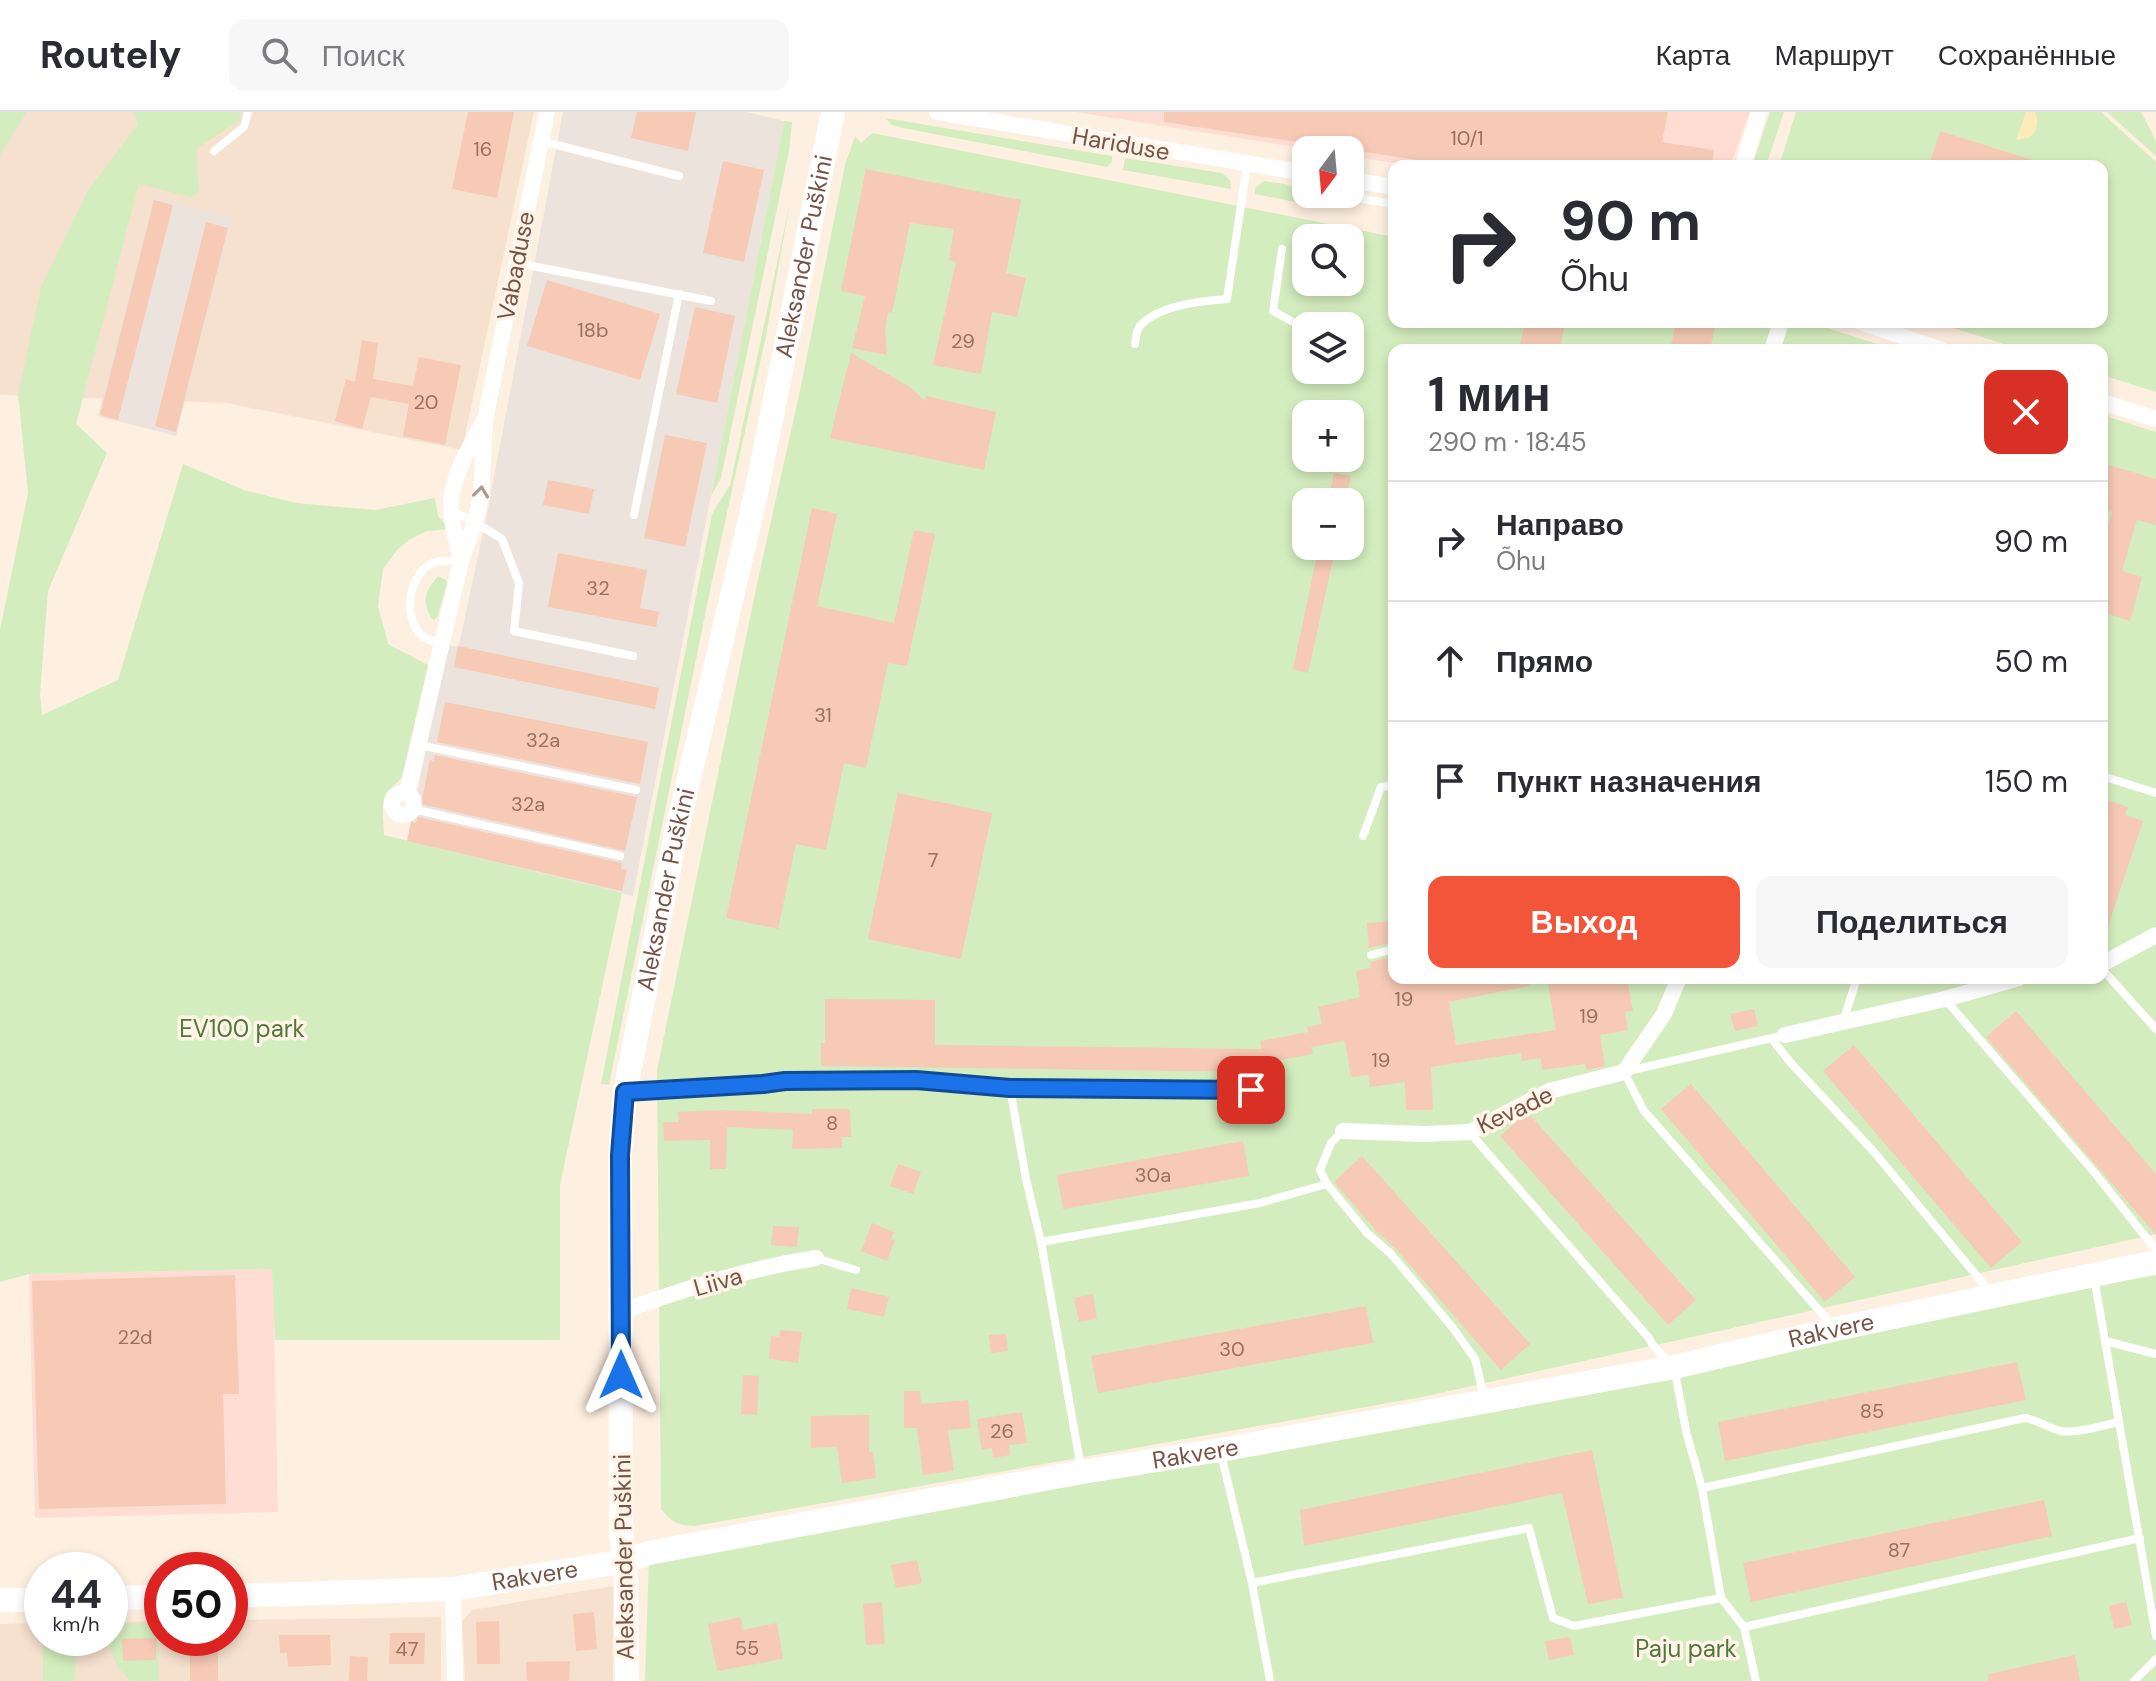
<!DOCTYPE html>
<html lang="ru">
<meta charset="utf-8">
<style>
body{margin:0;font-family:"DM Sans",sans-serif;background:#f7f7f7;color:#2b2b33;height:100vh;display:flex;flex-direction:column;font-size:30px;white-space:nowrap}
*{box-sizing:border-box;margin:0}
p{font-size:26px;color:#7c7c81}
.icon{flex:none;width:44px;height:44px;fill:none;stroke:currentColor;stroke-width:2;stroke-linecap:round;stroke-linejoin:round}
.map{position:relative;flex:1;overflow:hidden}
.drawer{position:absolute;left:1388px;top:232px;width:720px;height:640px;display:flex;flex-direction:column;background:#fff;border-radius:16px;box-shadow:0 4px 12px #0003}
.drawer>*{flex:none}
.top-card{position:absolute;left:1388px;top:48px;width:720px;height:168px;border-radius:16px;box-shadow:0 4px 12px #0003;background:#fff;color:#2b2b33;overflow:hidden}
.needle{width:52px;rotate:196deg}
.tools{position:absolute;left:1292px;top:24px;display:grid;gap:16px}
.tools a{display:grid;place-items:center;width:72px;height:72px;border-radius:16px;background:#fff;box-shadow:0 4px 12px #0003;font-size:40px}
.speed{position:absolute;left:24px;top:1440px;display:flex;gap:16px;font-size:40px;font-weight:700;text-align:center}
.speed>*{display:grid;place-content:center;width:104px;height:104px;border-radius:50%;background:#fff;box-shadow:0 4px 12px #0003;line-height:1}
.speed small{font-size:20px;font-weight:400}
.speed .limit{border:12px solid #d22;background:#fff;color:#111}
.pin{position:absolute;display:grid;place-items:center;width:68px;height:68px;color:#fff;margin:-34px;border-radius:16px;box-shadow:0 4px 12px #0006}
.me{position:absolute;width:88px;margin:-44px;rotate:0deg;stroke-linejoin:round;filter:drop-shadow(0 0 6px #0008)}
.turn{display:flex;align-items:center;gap:28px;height:168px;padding:0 40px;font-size:36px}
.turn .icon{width:104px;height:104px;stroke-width:2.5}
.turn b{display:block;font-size:56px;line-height:68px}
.round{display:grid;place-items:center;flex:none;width:84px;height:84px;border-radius:16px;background:#f7f7f7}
.overview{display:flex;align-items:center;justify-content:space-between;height:136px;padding:0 40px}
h1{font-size:48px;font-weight:700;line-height:60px}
.button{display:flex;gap:16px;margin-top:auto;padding:16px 40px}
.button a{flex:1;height:92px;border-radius:16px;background:#f3553a;color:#fff;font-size:32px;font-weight:700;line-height:92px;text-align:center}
.button a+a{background:#f7f7f7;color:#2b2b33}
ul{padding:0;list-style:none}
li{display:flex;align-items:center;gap:24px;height:120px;padding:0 40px;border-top:2px solid #e1e1e2}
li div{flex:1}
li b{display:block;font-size:30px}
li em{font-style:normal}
header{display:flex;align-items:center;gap:48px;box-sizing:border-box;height:112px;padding:0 40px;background:#fff;border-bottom:2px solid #e1e1e2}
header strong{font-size:38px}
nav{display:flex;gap:44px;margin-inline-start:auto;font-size:28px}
.search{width:560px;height:72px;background:#f7f7f7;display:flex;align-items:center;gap:20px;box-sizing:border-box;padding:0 28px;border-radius:16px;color:#7c7c81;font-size:30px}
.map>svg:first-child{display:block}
.residential{fill:#f6e1ce}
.commercial{fill:#ffddd3}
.industrial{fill:#ece3dc}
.green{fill:#d4edbe;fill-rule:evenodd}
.sand{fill:#ffeab9}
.building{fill:#f6cab5}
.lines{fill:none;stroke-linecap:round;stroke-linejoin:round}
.lane{stroke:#fff;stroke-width:8}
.street{stroke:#fff;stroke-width:16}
.secondary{stroke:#fff;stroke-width:24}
.oneway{stroke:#ad988f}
.route-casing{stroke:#114b97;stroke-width:20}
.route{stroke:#1a73e8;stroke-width:14}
.labels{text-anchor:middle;stroke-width:7;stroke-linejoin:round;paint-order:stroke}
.number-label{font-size:20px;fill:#977161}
.street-label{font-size:24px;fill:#775345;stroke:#fff4e8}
.park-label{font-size:24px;fill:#51783a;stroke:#fff4e8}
</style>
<header>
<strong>Routely</strong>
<div class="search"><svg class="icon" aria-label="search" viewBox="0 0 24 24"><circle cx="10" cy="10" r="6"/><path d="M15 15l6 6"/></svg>Поиск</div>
<nav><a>Карта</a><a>Маршрут</a><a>Сохранённые</a></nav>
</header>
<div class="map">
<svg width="2156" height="1569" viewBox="0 0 2156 1569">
<rect width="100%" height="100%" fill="#fef0e0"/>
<g class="residential">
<path d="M0,0H534L462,338L226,291L0,283Z"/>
<path d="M613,1474V1569H465L462,1509L472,1498Z"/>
<path d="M441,1505V1569H0V1512L42,1511V1526H110V1510L162,1509V1526H230V1508Z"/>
</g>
<g class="commercial">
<path d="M1076,0H1750L1730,54H1411L1350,44V38H1312Z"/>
<path d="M273,1157L278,1400L35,1406L29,1162Z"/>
</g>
<g class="industrial">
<path d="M563,0H747L784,9L633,784L407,729L448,533L456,535L459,533L487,402Z"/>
<path d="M154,85L232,106L176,324L98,304Z"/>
</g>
<g class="green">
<path d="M0,0H27L0,43Z"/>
<path d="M133,0H241L239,9L196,37L199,81L190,85L139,72L76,312L107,341L48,479L40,582L42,603L118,568L183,352L244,378L296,391L375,398L435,386L438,404L450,417L427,419L409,428L397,438L383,457L378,494L388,532L428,553L402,665C398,671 391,675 387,680C380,691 384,710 384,723L622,781L560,1073V1228H275L272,1157L29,1162L0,1170V518L28,381L18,282L41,175L88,78L138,12Z"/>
<path d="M1770,0H1784L1766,54H1752Z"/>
<path d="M1796,0H2101L2156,50V280L2102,263V238H2023L1934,210H2102V54H1779Z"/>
<path d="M2107,0H2141L2156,29V44Z"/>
<path d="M885,6L1112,44V50L1107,55L903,16L892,13Z"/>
<path d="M784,9L792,10L789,39L721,366L711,384Z"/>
<path d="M872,21L1394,125V210H1808L1896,238H1394V866H2102V303L2156,320V1122L1422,1285L695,1414C677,1413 673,1411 661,1397L657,958L757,472L801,274L845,53L855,24L861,31ZM1306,126H1350V170H1306ZM1306,214H1350V258H1306ZM1306,302H1350V346H1306ZM1306,390H1350V434H1306Z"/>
<path d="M1125,46L1222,61L1230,68L1231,77L1123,58Z"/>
<path d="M1264,69L1285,72L1306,79V82L1318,84L1305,92L1255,82V76Z"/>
<path d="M790,90L766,224L712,469L609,973L601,972L712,402L730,373Z"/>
<path d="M438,464L446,468L447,472L437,506L433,508C420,489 425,480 438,464Z"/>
<path d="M2156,1163V1569H645L649,1441Z"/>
<path d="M116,1511L158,1512L159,1569H130L117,1554L107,1529Z"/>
<path d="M43,1533H76L75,1569H43Z"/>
</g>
<path class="sand" d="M2026,0H2035C2040,10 2037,19 2029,26L2016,28Z"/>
<g class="building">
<path d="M468,0H514L497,86L452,77Z"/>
<path d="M637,0H696L688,39L631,26Z"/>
<path d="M1164,0H1668L1662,30L1714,38L1712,54H1458L1164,10Z"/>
<path d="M1940,19L2039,50L2038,54H1929Z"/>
<path d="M723,49L764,58L744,150L703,141Z"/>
<path d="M866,57L1021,88L1006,161L1026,166L1017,205L992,200L981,262L933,253L956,150L949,148L954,117L910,111L892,201L888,200L885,220L887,243L852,236L865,184L841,179Z"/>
<path d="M154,88L173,93L118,308L100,303Z"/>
<path d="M206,110L228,116L176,320L155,314Z"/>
<path d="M547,168L660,202L640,268L527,234Z"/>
<path d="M695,195L735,204L717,291L676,282Z"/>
<path d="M1525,210H1565L1560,238H1519Z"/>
<path d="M1676,210H1716L1710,238H1670Z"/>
<path d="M362,228L378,231L373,267L413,274L419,245L461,253L445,333L403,324L409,292L371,285L362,317L335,309L346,267L355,270Z"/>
<path d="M851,241L910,275L925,289L926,284L996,300L984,358L830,326Z"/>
<path d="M665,323L707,331L685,435L644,426Z"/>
<path d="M2109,353L2156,367V413L2137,408L2122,459L2142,465L2130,509L2102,500V432L2112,400L2102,396V377Z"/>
<path d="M1334,361L1351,364L1345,390H1328Z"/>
<path d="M548,368L594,377L589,402L543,393Z"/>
<path d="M812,396L837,402L817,494L894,511L914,418L935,422L907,554L888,551L866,656L844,651L826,738L796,732L778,817L726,806Z"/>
<path d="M1319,434H1336L1308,561L1293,557Z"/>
<path d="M558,441L647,458L640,496L659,500L656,515L548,495Z"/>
<path d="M458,534L659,576L655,597L454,555Z"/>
<path d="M445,590L648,630L640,672L437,630Z"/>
<path d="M435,643L637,685L625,739L421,692L430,648L434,649Z"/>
<path d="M898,681L992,701L961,847L868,827Z"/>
<path d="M2102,686L2128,695L2125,703L2143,709L2104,826H2102Z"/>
<path d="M418,705L622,751L621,757L627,758L622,779L407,729L411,710L416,711Z"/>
<path d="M1394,809V830L1369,836L1367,811Z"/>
<path d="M1394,844V866H1528L1529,874L1449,890L1456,933L1556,918L1547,866H1627L1633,899L1625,900L1628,918L1600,923L1605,954L1587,958L1585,952L1542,958L1541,946L1522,949L1521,941L1431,955L1433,998H1406L1405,970L1370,975L1368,963L1351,965L1345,929L1311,935L1313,942L1248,954V960L821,954V931H825V887L935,888V933L1262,937L1260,929L1308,920L1307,915L1322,912L1318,895L1360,885L1356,859L1371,856L1370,850Z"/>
<path d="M1754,897L1758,914L1735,919L1730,902Z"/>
<path d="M2016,899L2156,1062V1123L1986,925Z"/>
<path d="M1854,933L2022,1130L1991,1156L1823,959Z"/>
<path d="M1691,972L1855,1165L1825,1190L1661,997Z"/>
<path d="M812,997H850L851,1025H842V1036L792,1037L793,1018L727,1015L726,1057H710V1028L664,1029L663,1010H679L678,1000L724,998L812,1002Z"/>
<path d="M1529,1002L1696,1188L1668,1213L1500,1024L1521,1006Z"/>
<path d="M1243,1029L1249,1064L1063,1097L1057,1063Z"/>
<path d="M1362,1044L1530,1232L1501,1258L1396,1137L1379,1122L1334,1070Z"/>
<path d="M898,1052L921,1060L913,1082L890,1074Z"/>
<path d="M872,1111L894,1120L891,1127L895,1128L887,1149L861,1139Z"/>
<path d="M773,1114L799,1115L797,1135L771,1133Z"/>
<path d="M235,1163L239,1282H223L226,1392L39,1397L32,1169Z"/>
<path d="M851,1176L889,1185L884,1205L847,1197Z"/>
<path d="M1093,1182L1097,1207L1079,1210L1074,1186Z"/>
<path d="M1366,1194L1373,1231L1098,1281L1091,1244Z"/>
<path d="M780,1218L802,1220L798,1251L769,1247L771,1224L779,1225Z"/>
<path d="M1006,1222L1008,1239L991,1241L989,1223Z"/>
<path d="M2017,1250L2026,1288L1725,1349L1718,1310Z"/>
<path d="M743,1263L759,1264L757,1303L741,1302Z"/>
<path d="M904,1279H920L921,1292L968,1288L971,1316L948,1318L954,1359L923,1363L917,1316H904Z"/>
<path d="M1022,1300L1027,1331L1009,1333L1010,1343L993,1346L992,1336L982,1338L977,1307Z"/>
<path d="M869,1303V1340H873L876,1366L842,1371L837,1335L811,1336V1304Z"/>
<path d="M1592,1338L1623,1486L1588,1492L1562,1381L1304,1434L1300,1398Z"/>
<path d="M2044,1388L2052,1424L1751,1490L1743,1451Z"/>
<path d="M917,1448L922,1471L896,1476L891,1453Z"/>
<path d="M882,1490L885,1532L866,1533L863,1492Z"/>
<path d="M2126,1490L2132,1513L2114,1517L2109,1494Z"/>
<path d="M594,1500L597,1537L576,1539L573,1502Z"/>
<path d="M741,1505L743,1518L777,1511L783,1547L717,1559L708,1512Z"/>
<path d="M499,1509L500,1552H477L476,1510Z"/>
<path d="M390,1521H425L424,1552H389Z"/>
<path d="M279,1523H330L331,1553L288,1555L287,1541H280Z"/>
<path d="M1570,1525L1574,1543L1549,1548L1545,1529Z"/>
<path d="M156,1526V1548L123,1549L122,1527Z"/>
<path d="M218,1527V1569H190V1528Z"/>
<path d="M2075,1543L2080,1569H1988V1562Z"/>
<path d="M350,1544L368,1545L367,1569H349Z"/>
<path d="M570,1549L569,1569H527L526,1550Z"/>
</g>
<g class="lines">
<g class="lane">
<path d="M541,29L679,64"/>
<path d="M214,39L244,15L248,0"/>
<path d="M1293,64L1306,73"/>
<path d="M1331,82L1394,92"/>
<path d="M1282,137L1273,199L1306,217"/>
<path d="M517,151L711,189"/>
<path d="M1135,232C1136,226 1136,219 1140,214C1159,193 1201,189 1227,187L1247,53"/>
<path d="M1340,258L1341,259"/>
<path d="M452,399L475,410L502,427L519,471L514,519L633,544"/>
<path d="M634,403L679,182"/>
<path d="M442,532C436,530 429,528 424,525C401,509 408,459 435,450C442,448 453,449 461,449"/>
<path d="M419,633L636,678"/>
<path d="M2102,664L2156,681"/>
<path d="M413,697L620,744"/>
<path d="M1363,724L1381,675L1394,673"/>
<path d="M1371,843L1394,837"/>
<path d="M2102,857L2156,917"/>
<path d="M1950,893L2094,1060L2156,1138"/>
<path d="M1843,910L1857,866"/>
<path d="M1785,923L1624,960L1644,999L1832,1213"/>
<path d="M1772,927L1790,950L1874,1040L1991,1181"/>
<path d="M785,969L916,968L1010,976L1251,978"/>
<path d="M1010,976L1026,1067L1041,1130L1081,1356"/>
<path d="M1343,1019L1331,1031L1320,1058L1327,1072L1367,1121L1391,1142L1453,1216L1475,1247L1484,1285"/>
<path d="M1470,1021L1649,1226L1654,1235L1674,1255L1686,1319L1702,1376L1721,1486L1744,1515L1756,1569"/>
<path d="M1041,1130L1260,1091L1327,1072"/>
<path d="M816,1146L856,1158"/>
<path d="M2094,1165L2156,1524"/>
<path d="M2105,1229L2156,1242"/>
<path d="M1221,1342L1252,1471L1270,1569"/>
<path d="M1702,1376L2025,1306C2038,1308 2048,1316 2061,1319C2076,1322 2103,1313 2119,1310"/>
<path d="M1252,1471L1529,1416L1553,1506L1574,1514L1721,1486"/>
<path d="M1744,1515L2140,1426"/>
<path d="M2134,1569L2156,1547"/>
</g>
<g class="street">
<path d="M937,0L1306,61"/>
<path d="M1743,54L1759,0"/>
<path d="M1350,68L1394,75"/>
<path d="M1860,210L1942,238"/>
<path d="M1772,238L1781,210"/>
<path d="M2102,290L2156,307"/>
<path d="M461,449C458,432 452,415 451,398C449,370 470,333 484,309"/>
<circle cx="403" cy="692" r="11"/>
<path d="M407,681L461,449L475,410L481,385L485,308L547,0"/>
<path d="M2102,852L2156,823"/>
<path d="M1785,923L1945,887L2019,866"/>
<path d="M625,980L763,972L785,969"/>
<path d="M1343,1019L1424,1022L1470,1020L1549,979L1624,960L1664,902L1679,866"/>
<path d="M621,1200C683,1177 751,1156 816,1146"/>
<path d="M453,1477L455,1569"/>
</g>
<g class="secondary">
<path id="s1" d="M230,1484L453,1477L625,1449L649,1441L1082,1360L1220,1338L1674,1255L1836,1217L2156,1150"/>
<path d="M110,1486L162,1485"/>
<path d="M0,1488H42"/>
<path id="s2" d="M627,1569L626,1468L621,1421L620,1043L625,980L676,722L756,382L833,0"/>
</g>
</g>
<defs><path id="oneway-chevron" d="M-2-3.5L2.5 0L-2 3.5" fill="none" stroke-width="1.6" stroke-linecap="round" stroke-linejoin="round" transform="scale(2)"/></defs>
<use class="oneway" href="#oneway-chevron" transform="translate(481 380) rotate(-83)"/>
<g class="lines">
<defs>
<path id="route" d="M621,1263L620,1043L625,980L763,972L785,969L916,968L1010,976L1251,978"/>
</defs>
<use href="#route" class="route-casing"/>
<use href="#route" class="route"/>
</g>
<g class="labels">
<g class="number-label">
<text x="1467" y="33">10/1</text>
<text x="483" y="44">16</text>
<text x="593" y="225">18b</text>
<text x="963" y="236">29</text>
<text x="426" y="297">20</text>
<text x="598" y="483">32</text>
<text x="823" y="610">31</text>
<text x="543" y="635">32a</text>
<text x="528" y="699">32a</text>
<text x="933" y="755">7</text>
<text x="1404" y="894">19</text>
<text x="1589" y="911">19</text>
<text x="1381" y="955">19</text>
<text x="832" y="1018">8</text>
<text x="1153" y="1070">30a</text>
<text x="135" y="1232">22d</text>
<text x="1232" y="1244">30</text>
<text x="1872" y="1306">85</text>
<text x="1002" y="1326">26</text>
<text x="1899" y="1445">87</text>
<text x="747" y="1543">55</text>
<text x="407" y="1544">47</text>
</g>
<g class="street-label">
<text transform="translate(1121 32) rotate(10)" y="8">Hariduse</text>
<text dy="8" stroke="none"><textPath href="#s2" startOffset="1444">Aleksander Puškini</textPath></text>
<text transform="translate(516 154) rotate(-79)" y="8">Vabaduse</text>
<text dy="8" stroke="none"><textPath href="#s2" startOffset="796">Aleksander Puškini</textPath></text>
<text transform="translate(1515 998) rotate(-25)" y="8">Kevade</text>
<text transform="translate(718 1170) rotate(-16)" y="8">Liiva</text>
<text dy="8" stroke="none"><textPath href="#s1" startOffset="1626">Rakvere</textPath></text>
<text dy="8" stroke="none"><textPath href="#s1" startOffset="978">Rakvere</textPath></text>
<text transform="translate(624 1445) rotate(-91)" y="8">Aleksander Puškini</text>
<text dy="8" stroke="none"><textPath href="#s1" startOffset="306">Rakvere</textPath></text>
</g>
<g class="park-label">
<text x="242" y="925">EV100 park</text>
<text x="1686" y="1545">Paju park</text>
</g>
</g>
</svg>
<div class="tools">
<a><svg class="needle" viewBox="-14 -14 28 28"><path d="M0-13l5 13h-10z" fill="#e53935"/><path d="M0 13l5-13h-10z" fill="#7c7c81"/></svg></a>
<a><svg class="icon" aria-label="search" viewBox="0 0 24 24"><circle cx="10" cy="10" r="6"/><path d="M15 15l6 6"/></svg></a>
<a><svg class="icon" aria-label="layers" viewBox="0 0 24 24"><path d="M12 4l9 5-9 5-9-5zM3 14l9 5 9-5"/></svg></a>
<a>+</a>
<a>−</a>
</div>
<div class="speed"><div>44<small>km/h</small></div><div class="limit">50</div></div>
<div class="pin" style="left:1251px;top:978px;background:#d93025"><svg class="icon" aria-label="arrive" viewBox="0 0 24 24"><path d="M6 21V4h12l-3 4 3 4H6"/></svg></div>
<svg class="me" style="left:621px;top:1263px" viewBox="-20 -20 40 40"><path d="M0-17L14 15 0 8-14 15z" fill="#1a73e8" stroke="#fff" stroke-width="4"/></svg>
<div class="top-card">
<div class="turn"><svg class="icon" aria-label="right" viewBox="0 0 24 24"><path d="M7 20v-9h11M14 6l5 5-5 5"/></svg><div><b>90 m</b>Õhu</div></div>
</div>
<section class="drawer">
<div class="overview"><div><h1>1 мин</h1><p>290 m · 18:45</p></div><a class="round" style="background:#d93025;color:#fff"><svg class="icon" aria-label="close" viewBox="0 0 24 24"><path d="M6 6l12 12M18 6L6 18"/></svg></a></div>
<ul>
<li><svg class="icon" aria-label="right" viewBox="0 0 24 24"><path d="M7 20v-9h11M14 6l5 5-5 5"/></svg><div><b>Направо</b><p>Õhu</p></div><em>90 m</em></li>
<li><svg class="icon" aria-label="ahead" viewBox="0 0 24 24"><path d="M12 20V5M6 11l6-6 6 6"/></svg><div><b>Прямо</b></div><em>50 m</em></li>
<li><svg class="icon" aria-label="arrive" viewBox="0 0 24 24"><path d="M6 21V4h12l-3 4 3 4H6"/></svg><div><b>Пункт назначения</b></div><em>150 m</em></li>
</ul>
<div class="button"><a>Выход</a><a>Поделиться</a></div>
</section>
</div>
